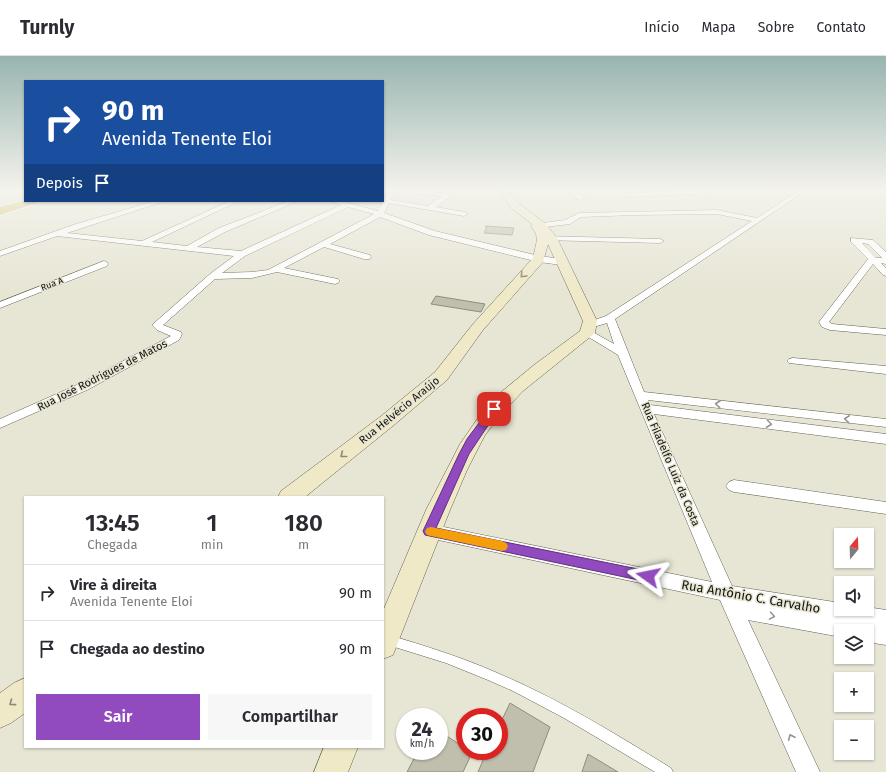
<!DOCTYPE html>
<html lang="pt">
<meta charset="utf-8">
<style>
body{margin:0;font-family:"Fira Sans",sans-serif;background:#f7f7f7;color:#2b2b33;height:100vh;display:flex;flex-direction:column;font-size:15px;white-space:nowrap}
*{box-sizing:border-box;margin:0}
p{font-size:13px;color:#7c7c81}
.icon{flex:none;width:22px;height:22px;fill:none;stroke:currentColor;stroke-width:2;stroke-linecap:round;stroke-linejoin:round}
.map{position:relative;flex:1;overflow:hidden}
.drawer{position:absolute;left:24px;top:440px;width:360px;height:252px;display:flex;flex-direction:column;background:#fff;border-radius:0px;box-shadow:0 1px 3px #0004}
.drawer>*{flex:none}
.hud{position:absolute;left:24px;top:24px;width:360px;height:122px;border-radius:0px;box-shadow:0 1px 3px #0004;background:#1a4fa0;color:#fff;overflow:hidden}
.needle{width:26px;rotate:19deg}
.controls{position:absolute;left:834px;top:472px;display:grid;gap:8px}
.controls a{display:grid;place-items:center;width:40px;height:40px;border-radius:0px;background:#fff;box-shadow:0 1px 3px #0004;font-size:20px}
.speed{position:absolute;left:396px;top:652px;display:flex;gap:8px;font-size:20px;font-weight:700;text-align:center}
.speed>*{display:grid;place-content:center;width:52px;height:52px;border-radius:50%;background:#fff;box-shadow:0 1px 3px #0004;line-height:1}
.speed small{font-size:10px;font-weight:400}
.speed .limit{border:6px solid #d22;background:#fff;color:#111}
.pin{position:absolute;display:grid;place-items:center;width:34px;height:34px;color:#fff;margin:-17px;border-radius:8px;box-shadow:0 2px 6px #0006}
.me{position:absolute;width:44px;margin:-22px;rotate:282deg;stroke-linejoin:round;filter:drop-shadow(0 0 3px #0008)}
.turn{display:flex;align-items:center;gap:14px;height:84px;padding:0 12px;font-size:18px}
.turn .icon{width:52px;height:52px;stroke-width:2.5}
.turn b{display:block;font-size:28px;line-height:34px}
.then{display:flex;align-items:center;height:38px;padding:0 12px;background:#0003;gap:8px;font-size:15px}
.eta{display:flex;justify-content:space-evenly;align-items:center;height:68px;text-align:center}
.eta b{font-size:24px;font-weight:600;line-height:28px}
.action{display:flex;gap:8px;margin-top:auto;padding:8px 12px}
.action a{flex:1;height:46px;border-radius:0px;background:#914bbe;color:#fff;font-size:16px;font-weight:600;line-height:46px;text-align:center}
.action a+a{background:#f7f7f7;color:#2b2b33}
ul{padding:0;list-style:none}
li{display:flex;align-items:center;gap:12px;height:56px;padding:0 12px;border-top:1px solid #e1e1e2}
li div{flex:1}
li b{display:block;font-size:15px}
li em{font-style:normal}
header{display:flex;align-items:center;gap:24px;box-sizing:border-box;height:56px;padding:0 20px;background:#fff;border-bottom:1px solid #e1e1e2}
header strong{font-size:19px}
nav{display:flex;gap:22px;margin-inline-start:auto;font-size:14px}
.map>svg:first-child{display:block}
.building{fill:#c0bead;stroke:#8f8d7d}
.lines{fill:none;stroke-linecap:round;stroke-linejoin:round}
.lane-casing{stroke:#636152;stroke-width:1}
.street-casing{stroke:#636152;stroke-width:1}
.secondary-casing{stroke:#636152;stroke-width:1}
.highway-casing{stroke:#fff;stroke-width:2}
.lane{fill:#fff;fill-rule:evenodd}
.street{fill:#fff;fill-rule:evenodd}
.secondary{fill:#efe9c8;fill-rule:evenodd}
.highway{fill:#c9b647;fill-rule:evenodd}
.oneway{stroke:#8d8974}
.oneway2{stroke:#969593}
.route{fill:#914bbe;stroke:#5e317c}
.slow{fill:#f59e0b}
.labels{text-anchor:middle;stroke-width:3;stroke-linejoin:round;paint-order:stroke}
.far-street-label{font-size:9px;fill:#15140e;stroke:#e7e5d4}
.street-label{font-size:11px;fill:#15140e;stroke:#e7e5d4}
.near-street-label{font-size:13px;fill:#15140e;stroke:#e7e5d4}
</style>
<header>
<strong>Turnly</strong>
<nav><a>Início</a><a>Mapa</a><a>Sobre</a><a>Contato</a></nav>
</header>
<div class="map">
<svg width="886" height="716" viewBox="0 0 886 716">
<rect width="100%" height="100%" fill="#e7e5d4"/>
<g class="building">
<path d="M486,170L514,172L512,179L484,177L487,171H485Z"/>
<path d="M436,240L485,248L481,256L431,248Z"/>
<path d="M510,647L550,671L533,716H478L487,695H499V670Z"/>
<path d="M439,675L465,692V695L472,697L463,716H407L418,695H439Z"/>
<path d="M588,698L618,716H582Z"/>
</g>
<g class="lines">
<defs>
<path id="lane" d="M389,579C425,590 461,601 495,616C557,642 614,677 671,712L673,716H655L564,662L513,635L488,624L446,607L385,588L384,584L385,580Z"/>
<g id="street">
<path d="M388,135H394L390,144L428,150L442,140L409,137L406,135H424L450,138V140L436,151L464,156L468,158L464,160L389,147L384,157L435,175L539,200L562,203L566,206L562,209L539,206L429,179L380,161L330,188L370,199L371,201L370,203H364L324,191L284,212L338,223L340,225L338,227L335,228L277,216L252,222L215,223L163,269L181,276L182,278L179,284L87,334L0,372V363L79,328L171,280L157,274L152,269L210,218L234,200L57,180L0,200V195L76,168L155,145H165L67,177L142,185L230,145H239L152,186L187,190L219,172L289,145H298L225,176L197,191L241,195L341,149L330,145H341L378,155ZM348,151L374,158L268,214L252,216L222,217L245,200Z"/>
<path d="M567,135H574L585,143L580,144Z"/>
<path d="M680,135H716L713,137L627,141L624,139L627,137Z"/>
<path d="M798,135H805L615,263L644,336L886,363V371L648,344L650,349L886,378V388L654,358L732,530L841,547V553H867V551L886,554V589L867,586V575H841V581L748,564L820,716H796L720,544L429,482L423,480L421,475L423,470L429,468L712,526L618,299L582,277L587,274L591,275L614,288L607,267L590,272L586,271L585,269L586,267L606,260L752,165L717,158L634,159L581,161L570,168L536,172L532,170L536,168L565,164L579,157L717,154L757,162Z"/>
<path d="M540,180L660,183L664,185L660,187L543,184H540Z"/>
<path d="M851,182L873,184L886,196V208L881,207L886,212V220L883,219L873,208L829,266L832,268L886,273V279L830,274L822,271L819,266L868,203L851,186ZM862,187L868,188L882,202H876Z"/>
<path d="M104,205L107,206L108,208L107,210L0,252V246Z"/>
<path d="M793,302L886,310V318L789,307L787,305L789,303Z"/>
<path d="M734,424L886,446V458L734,436L729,434L726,430L729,426Z"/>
</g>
<g id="secondary">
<path d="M499,135H508L518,147L546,168L557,182L597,265L595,277L523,335L503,356L485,379L467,414L450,454L393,599L383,603V555L426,454L460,388L480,359L500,337L534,309L580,275L583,265L548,188L543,206L483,274L447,324L394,369L305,441H278L281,435L380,361L435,316L473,268L533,202L537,184L536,178L531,170L532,168L510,151Z"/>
<path d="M25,622V657L11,667L0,672V637L14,627Z"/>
<path d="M324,691H358L348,716H314Z"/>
</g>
<path id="highway" d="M25,144V145H39L37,147L0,159V151Z"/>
</defs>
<use href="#lane" class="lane-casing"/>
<use href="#street" class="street-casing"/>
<use href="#secondary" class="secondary-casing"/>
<use href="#highway" class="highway-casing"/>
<use href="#lane" class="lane"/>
<use href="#street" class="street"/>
<use href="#secondary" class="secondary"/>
<use href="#highway" class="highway"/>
</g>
<defs><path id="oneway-chevron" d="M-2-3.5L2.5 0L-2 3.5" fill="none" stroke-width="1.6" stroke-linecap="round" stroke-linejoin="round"/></defs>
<g class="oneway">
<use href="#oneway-chevron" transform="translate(523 219) rotate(133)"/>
<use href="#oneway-chevron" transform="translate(343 399) rotate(142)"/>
<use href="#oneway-chevron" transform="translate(12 647) rotate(144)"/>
</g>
<g class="oneway2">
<use href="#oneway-chevron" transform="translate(718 348) rotate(-174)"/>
<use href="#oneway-chevron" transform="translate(847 363) rotate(-174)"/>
<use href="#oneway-chevron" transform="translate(769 368) rotate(7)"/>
<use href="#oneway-chevron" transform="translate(772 560) rotate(10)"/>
<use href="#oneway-chevron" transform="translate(791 681) rotate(-115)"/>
</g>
<linearGradient id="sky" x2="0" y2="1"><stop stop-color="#98b4b0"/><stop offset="0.57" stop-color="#f4f3ec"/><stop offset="1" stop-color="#f4f3ec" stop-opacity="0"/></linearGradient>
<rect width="886" height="235" fill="url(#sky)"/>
<path class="route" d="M494,350L499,353L469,398L436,472L648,515L653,517L654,520L653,524L648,526L425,479L423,475L459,398L467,383L491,351Z"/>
<path class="slow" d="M431,471L502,485L506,487L508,490L506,494L502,495L431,480L427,479L425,476L427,472Z"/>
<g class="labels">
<g class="far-street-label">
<text transform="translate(52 228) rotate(-21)" y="3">Rua A</text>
</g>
<g class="street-label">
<text transform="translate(102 319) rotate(-27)" y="4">Rua José Rodrigues de Matos</text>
<text transform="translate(399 354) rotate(-39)" y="4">Rua Helvécio Araújo</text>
<text transform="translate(671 408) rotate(67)" y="4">Rua Filadelfo Luiz da Costa</text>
</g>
<g class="near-street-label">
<text transform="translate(751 540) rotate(10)" y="5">Rua Antônio C. Carvalho</text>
</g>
</g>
</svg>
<div class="controls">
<a><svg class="needle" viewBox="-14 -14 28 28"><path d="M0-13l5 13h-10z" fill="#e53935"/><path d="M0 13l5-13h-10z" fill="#7c7c81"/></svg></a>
<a><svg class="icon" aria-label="sound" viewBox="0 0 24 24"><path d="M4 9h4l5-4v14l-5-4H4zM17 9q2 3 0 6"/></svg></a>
<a><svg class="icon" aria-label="layers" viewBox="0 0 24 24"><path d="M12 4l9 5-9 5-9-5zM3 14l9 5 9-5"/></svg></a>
<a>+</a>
<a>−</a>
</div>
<div class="speed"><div>24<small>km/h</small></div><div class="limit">30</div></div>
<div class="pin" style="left:494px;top:353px;background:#d93025"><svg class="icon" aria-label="arrive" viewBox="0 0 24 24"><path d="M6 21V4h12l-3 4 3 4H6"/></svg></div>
<svg class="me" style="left:648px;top:520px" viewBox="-20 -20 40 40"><path d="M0-17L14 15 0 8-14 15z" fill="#914bbe" stroke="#fff" stroke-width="4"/></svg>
<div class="hud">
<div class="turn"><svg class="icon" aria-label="right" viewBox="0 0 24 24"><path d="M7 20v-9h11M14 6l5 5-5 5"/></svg><div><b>90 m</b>Avenida Tenente Eloi</div></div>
<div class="then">Depois<svg class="icon" aria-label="arrive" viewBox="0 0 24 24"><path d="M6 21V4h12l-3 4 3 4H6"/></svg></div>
</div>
<section class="drawer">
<div class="eta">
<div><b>13:45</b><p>Chegada</p></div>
<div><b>1</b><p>min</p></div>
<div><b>180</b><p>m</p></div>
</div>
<ul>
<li><svg class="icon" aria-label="right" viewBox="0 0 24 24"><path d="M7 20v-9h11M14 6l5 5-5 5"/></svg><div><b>Vire à direita</b><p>Avenida Tenente Eloi</p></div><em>90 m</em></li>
<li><svg class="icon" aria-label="arrive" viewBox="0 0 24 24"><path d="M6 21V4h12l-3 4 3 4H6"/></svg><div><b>Chegada ao destino</b></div><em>90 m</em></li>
</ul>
<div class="action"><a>Sair</a><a>Compartilhar</a></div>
</section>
</div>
